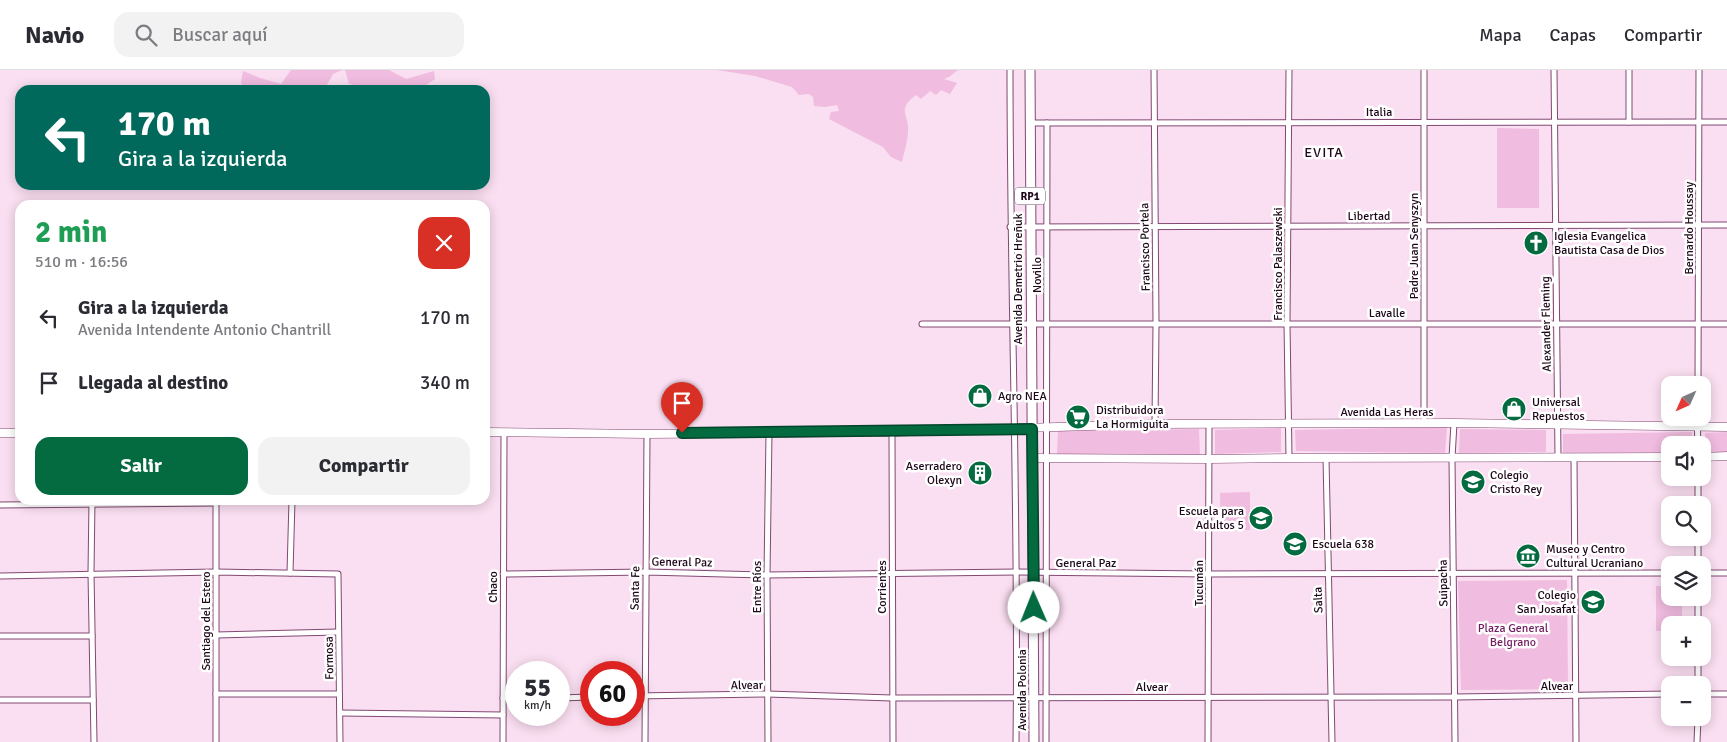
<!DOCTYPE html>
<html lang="es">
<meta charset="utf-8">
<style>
body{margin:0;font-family:Signika,sans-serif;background:#f2f2f3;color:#2b2b33;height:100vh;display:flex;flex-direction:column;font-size:19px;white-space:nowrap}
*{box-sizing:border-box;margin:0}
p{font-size:16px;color:#7c7c81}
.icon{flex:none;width:28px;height:28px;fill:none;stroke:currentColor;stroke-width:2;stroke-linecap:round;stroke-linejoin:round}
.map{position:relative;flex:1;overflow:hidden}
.side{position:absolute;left:15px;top:130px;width:475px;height:305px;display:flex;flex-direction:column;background:#fff;border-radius:15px;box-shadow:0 2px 12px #0003}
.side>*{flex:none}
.guide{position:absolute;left:15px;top:15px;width:475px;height:105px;border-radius:15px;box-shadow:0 2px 12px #0003;background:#00695c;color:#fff;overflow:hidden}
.needle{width:32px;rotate:225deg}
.tools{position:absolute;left:1661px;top:306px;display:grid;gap:10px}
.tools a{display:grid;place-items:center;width:50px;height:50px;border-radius:10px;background:#fff;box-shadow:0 2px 12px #0003;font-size:25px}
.speed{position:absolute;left:505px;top:591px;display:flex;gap:10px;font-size:25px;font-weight:700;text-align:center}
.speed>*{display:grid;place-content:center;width:65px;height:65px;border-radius:50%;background:#fff;box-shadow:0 2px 12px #0003;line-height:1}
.speed small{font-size:12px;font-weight:400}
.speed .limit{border:8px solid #d22;background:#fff;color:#111}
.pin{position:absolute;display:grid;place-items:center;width:42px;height:42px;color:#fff;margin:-51px -21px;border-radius:50% 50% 50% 0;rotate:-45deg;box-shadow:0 0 5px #0007}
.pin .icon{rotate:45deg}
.me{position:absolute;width:55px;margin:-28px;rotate:359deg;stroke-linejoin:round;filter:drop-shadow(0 0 4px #0008)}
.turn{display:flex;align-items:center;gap:18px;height:105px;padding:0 20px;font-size:22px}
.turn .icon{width:65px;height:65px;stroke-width:2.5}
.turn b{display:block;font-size:35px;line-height:42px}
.round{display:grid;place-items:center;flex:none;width:52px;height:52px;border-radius:15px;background:#f2f2f3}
.headline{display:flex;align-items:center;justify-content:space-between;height:85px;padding:0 20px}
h1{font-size:30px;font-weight:700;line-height:38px;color:#1e9e55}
.button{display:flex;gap:10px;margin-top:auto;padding:10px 20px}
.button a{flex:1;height:58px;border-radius:15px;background:#046a40;color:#fff;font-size:20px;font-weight:700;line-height:58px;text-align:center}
.button a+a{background:#f2f2f3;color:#2b2b33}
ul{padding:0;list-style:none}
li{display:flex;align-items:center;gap:15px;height:65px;padding:0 20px}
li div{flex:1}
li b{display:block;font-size:19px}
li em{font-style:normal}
header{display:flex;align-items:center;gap:30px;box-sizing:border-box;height:70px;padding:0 25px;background:#fff;border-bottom:1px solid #e1e1e2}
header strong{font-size:24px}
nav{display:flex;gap:28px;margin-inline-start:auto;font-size:18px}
.search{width:350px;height:45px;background:#f2f2f3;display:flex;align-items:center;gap:12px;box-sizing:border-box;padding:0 18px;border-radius:15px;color:#7c7c81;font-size:19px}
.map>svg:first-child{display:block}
.green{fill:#f0bce0}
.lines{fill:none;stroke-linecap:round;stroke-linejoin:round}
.street-casing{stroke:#814972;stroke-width:7}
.secondary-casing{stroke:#814972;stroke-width:9}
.primary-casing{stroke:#814972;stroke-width:11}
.street{stroke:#fff;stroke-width:5}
.secondary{stroke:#fff;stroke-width:8}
.primary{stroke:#fff;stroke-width:9}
.route-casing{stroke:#03452a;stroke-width:12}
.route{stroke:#046a40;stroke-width:9}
.labels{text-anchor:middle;stroke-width:5;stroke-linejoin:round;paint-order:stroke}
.shield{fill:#fff;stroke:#61515d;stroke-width:1}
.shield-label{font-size:11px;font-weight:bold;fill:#1d0718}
.street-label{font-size:12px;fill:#1d0718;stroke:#fff}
.poi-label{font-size:12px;fill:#1d0718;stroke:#fff;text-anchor:start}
.park-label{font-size:12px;fill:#721d60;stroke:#fff}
.neighbourhood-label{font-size:14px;letter-spacing:1px;fill:#1d0718;stroke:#fff}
</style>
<header>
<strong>Navio</strong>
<div class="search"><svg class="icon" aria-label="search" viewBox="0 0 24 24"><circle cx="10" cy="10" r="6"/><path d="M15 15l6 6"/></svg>Buscar aquí</div>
<nav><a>Mapa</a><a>Capas</a><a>Compartir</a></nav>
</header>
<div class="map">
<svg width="1727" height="672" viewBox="0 0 1727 672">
<rect width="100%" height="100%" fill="#fadef1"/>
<g class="green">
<path d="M291,0H342L333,4L324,20H245L241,13L243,1L260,8L281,14Z"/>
<path d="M345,0H389L406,9L434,1L435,9L419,20H381L349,14Z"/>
<path d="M717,0H958L949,7L944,9L957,13L950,24L941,20L936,25L930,21L921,29L916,25C896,40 909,44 908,60C908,71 904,82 902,92L891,87L883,77L829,49L831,42L839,41L837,35L825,37L814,36L813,27L809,24L799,25L792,17L755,6Z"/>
<path d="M1497,58L1539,59V138H1497Z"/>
<path d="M1447,357L1445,383L1296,381L1295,360Z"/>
<path d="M1281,358V382L1215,384V360Z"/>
<path d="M1199,359L1200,386L1057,384L1058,361Z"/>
<path d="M1460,359L1546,360V382L1459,383Z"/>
<path d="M1692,362V375H1670V382L1563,383V364Z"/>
<path d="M1727,362V383H1706L1705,363Z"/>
<path d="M1250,422V460L1221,461L1220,423Z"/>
<path d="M1567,510L1568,619L1461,620L1458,511Z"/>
<path d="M1656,516H1670V528H1682V555H1670V561H1656Z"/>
</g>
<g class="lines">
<defs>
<g id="street">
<path d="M1010,0C1010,224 1019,448 1016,672"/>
<path d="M1154,0L1156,253L1155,354"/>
<path d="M1554,0L1558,387"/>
<path d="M1629,0V52"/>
<path d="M1030,53L1727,52"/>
<path d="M1010,157L1727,155"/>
<path d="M922,254H1727"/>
<path d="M1698,315L1699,0"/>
<path d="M1697,348L1698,375"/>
<path d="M1424,353V0"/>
<path d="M1454,353L1452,388L1455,672"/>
<path d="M892,362L893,672"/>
<path d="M1289,388L1287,253L1289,0"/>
<path d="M1326,388L1332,672"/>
<path d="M1574,388L1576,672"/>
<path d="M92,430L91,503L94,672"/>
<path d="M0,435L216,433"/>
<path d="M1698,435V408"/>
<path d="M1698,495V468"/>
<path d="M290,503L292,430"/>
<path d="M1702,503H1727"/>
<path d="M503,504L646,502L767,505L1017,502L1209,504L1670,503"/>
<path d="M0,506L216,502L338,504L340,672"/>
<path d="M1698,555V528"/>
<path d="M216,565L338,562"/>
<path d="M0,566H92"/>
<path d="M1698,615V588"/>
<path d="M216,624H339"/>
<path d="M1702,624H1727"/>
<path d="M634,626L767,624L892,628L1455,627L1670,624"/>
<path d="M503,628H516"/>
<path d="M559,628L591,627"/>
<path d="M0,630H93"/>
<path d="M340,643L503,645"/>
<path d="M216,672V430"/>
<path d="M503,672L504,362"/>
<path d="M645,672L647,364"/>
<path d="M768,672L767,505L769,362"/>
<path d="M1046,672L1047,53"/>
<path d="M1208,672L1209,354"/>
<path d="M1697,672L1698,648"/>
</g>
<g id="secondary">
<path d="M485,362L647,364L892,362L1155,354L1454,353L1727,357"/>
<path d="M0,363H20"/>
<path d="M1702,387L1727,386"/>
<path d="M1032,388L1209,389L1289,388L1670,387"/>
</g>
<path id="primary" d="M1030,0L1034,672"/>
</defs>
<use href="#street" class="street-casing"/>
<use href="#secondary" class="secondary-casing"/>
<use href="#primary" class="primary-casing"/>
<use href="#street" class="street"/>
<use href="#secondary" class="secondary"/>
<use href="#primary" class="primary"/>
</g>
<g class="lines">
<defs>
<path id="route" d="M682,363L1032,359L1034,538"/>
</defs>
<use href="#route" class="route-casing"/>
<use href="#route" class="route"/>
</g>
<defs>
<symbol id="church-disc" viewBox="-11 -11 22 22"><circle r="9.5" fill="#046a40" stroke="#fff"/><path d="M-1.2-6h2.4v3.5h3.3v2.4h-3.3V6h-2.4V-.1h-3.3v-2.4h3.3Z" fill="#fff"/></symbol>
<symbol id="shop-disc" viewBox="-11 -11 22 22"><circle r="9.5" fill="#046a40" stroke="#fff"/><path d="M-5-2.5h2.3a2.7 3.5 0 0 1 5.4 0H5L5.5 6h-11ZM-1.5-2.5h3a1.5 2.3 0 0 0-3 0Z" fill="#fff"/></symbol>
<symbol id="supermarket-disc" viewBox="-11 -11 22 22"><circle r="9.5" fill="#046a40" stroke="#fff"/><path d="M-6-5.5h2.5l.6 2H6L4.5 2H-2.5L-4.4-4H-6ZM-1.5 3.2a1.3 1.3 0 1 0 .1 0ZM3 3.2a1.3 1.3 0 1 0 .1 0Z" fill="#fff"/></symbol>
<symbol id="building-disc" viewBox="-11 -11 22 22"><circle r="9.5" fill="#046a40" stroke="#fff"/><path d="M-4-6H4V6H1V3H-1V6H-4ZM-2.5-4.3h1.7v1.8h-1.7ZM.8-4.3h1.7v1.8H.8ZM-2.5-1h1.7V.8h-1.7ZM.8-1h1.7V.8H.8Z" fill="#fff"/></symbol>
<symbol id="school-disc" viewBox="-11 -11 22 22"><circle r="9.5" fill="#046a40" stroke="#fff"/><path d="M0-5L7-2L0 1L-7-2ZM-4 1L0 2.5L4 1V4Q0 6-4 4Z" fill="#fff"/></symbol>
<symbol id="museum-disc" viewBox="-11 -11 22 22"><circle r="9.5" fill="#046a40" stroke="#fff"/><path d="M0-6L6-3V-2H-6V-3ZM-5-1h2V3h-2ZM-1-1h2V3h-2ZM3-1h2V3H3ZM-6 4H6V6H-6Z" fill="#fff"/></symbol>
</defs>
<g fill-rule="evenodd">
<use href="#church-disc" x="1522" y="159" width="28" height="28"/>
<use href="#shop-disc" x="966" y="312" width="28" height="28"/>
<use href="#shop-disc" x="1500" y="325" width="28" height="28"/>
<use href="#supermarket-disc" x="1064" y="333" width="28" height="28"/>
<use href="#building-disc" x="966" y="389" width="28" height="28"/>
<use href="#school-disc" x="1459" y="398" width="28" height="28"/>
<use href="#school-disc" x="1247" y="434" width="28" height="28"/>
<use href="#school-disc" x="1281" y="460" width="28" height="28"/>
<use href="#museum-disc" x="1514" y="472" width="28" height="28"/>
<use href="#school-disc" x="1579" y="518" width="28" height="28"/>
</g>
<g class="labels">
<rect class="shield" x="1015" y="117.5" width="30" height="17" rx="4"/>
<g class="shield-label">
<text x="1030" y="130">RP1</text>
</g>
<g class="street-label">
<text x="1379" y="46">Italia</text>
<text x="1369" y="150">Libertad</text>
<text transform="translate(1689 158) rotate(-90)" y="4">Bernardo Houssay</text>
<text transform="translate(1414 176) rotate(-90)" y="4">Padre Juan Senyszyn</text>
<text transform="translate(1145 177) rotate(-91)" y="4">Francisco Portela</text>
<text transform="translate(1278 194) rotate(-90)" y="4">Francisco Palaszewski</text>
<text transform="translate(1037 205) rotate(-90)" y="4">Novillo</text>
<text transform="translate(1018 209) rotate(-90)" y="4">Avenida Demetrio Hreñuk</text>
<text x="1387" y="247">Lavalle</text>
<text transform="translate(1546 254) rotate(-91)" y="4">Alexander Fleming</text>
<text x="1387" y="346">Avenida Las Heras</text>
<text transform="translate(682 492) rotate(1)" y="4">General Paz</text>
<text x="1086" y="497">General Paz</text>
<text transform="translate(1199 513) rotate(-90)" y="4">Tucumán</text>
<text transform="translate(1443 513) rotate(-91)" y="4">Suipacha</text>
<text transform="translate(493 517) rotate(-90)" y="4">Chaco</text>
<text transform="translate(757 517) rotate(-90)" y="4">Entre Ríos</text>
<text transform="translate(882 517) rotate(-90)" y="4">Corrientes</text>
<text transform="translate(635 518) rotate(-89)" y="4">Santa Fe</text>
<text transform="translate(1318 530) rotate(-92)" y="4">Salta</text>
<text transform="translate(206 551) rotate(-90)" y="4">Santiago del Estero</text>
<text transform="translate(329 588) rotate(-91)" y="4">Formosa</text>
<text transform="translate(747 615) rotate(-1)" y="4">Alvear</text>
<text x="1557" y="620">Alvear</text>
<text x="1152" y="621">Alvear</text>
<text transform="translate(1022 620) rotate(-90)" y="4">Avenida Polonia</text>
</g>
<g class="poi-label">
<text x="1554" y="170">Iglesia Evangelica<tspan x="1554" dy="14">Bautista Casa de Dios</tspan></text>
<text x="998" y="330">Agro NEA</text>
<text x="1532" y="336">Universal<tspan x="1532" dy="14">Repuestos</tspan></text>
<text x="1096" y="344">Distribuidora<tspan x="1096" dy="14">La Hormiguita</tspan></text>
<text x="962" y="400" text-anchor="end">Aserradero<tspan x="962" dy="14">Olexyn</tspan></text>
<text x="1490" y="409">Colegio<tspan x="1490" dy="14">Cristo Rey</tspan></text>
<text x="1244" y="445" text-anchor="end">Escuela para<tspan x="1244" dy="14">Adultos 5</tspan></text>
<text x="1312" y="478">Escuela 638</text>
<text x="1546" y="483">Museo y Centro<tspan x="1546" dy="14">Cultural Ucraniano</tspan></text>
<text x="1576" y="529" text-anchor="end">Colegio<tspan x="1576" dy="14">San Josafat</tspan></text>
</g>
<g class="park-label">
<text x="1513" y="562">Plaza General<tspan x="1513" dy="14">Belgrano</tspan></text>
</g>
<g class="neighbourhood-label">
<text x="1324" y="87">EVITA</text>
</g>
</g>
</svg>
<div class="tools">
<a><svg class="needle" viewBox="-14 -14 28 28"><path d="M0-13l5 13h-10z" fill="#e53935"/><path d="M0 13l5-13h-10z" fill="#7c7c81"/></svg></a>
<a><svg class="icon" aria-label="sound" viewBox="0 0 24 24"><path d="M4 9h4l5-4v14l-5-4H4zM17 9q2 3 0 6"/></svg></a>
<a><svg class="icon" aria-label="search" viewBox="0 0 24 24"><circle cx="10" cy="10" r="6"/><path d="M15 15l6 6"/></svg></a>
<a><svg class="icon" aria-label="layers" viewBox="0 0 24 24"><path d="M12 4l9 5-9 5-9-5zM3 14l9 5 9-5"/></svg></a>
<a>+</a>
<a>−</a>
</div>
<div class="speed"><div>55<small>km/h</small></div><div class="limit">60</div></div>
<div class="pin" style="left:682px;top:363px;background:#d93025"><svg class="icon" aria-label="arrive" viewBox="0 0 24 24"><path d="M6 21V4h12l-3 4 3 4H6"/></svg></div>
<svg class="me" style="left:1034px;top:538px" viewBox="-20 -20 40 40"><circle r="19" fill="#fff"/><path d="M0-13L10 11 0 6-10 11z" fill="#046a40"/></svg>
<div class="guide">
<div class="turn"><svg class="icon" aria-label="left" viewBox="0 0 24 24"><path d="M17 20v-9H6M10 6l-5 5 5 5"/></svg><div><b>170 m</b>Gira a la izquierda</div></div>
</div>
<section class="side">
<div class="headline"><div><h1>2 min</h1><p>510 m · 16:56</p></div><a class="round" style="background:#d93025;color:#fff"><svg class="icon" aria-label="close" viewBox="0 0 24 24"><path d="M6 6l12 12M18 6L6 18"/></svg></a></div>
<ul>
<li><svg class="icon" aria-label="left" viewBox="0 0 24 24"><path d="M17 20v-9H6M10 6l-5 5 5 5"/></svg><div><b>Gira a la izquierda</b><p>Avenida Intendente Antonio Chantrill</p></div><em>170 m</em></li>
<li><svg class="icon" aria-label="arrive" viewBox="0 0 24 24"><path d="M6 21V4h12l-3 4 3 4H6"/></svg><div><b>Llegada al destino</b></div><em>340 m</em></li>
</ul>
<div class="button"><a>Salir</a><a>Compartir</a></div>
</section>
</div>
